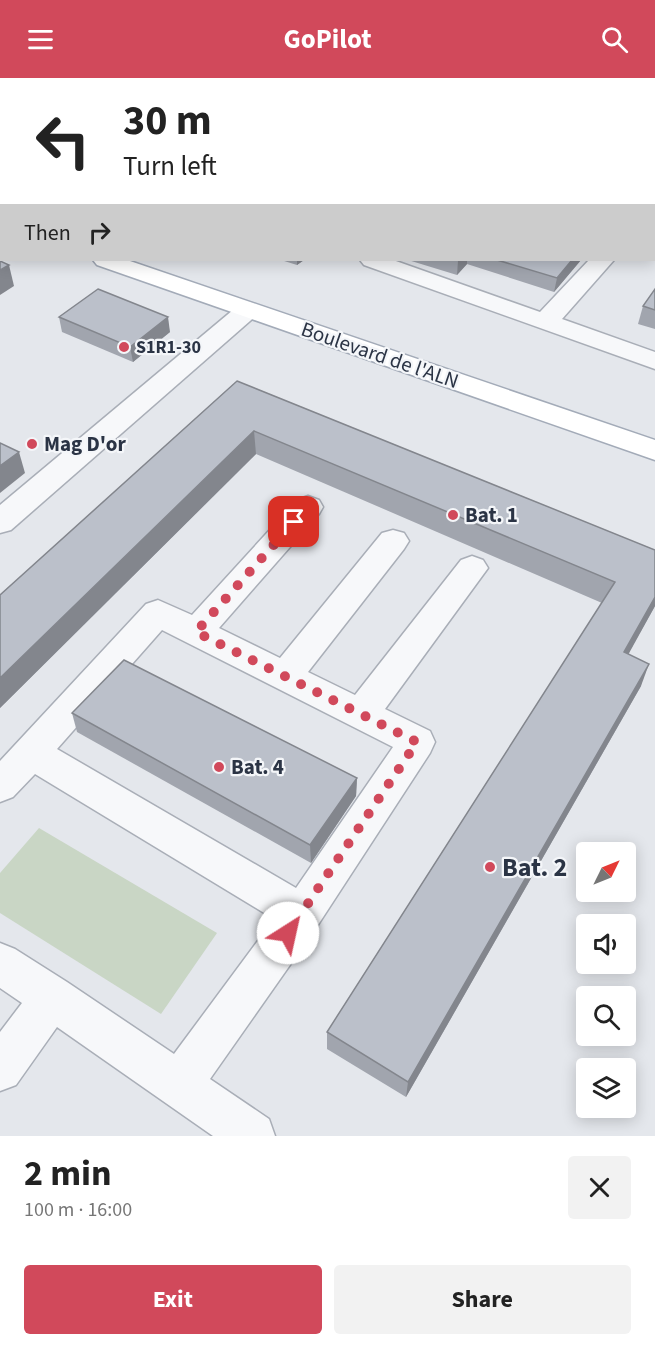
<!DOCTYPE html>
<meta charset="utf-8">
<style>
body{margin:0;font-family:"Source Sans 3",sans-serif;background:#f2f2f2;color:#222;height:100vh;display:flex;flex-direction:column;font-size:22px;white-space:nowrap}
*{box-sizing:border-box;margin:0}
p{font-size:20px;color:#767676}
.icon{flex:none;width:33px;height:33px;fill:none;stroke:currentColor;stroke-width:2;stroke-linecap:round;stroke-linejoin:round}
.map{position:relative;height:1058px;overflow:hidden}
.sheet{display:flex;flex-direction:column;background:#fff;flex:1}
.sheet>*{flex:none}
.banner{position:absolute;left:0px;top:0px;width:656px;height:183px;box-shadow:0 3px 15px #0003;background:#fff;color:#222;overflow:hidden}
.needle{width:39px;rotate:47deg}
.buttons{position:absolute;left:576px;top:764px;display:grid;gap:12px}
.buttons a{display:grid;place-items:center;width:60px;height:60px;border-radius:6px;background:#fff;box-shadow:0 3px 15px #0003;font-size:30px}
.pin{position:absolute;display:grid;place-items:center;width:51px;height:51px;color:#fff;margin:-26px;border-radius:12px;box-shadow:0 3px 9px #0006}
.me{position:absolute;width:66px;margin:-33px;rotate:35deg;stroke-linejoin:round;filter:drop-shadow(0 0 4px #0008)}
.turn{display:flex;align-items:center;gap:21px;height:126px;padding:0 24px;font-size:27px}
.turn .icon{width:78px;height:78px;stroke-width:2.5}
.turn b{display:block;font-size:42px;line-height:51px}
.then{display:flex;align-items:center;height:57px;padding:0 24px;background:#0003;gap:12px;font-size:22px}
.round{display:grid;place-items:center;flex:none;width:63px;height:63px;border-radius:6px;background:#f2f2f2}
.headline{display:flex;align-items:center;justify-content:space-between;height:102px;padding:0 24px}
h1{font-size:36px;font-weight:700;line-height:45px}
.button{display:flex;gap:12px;margin-top:auto;padding:12px 24px}
.button a{flex:1;height:69px;border-radius:6px;background:#d1495b;color:#fff;font-size:24px;font-weight:700;line-height:69px;text-align:center}
.button a+a{background:#f2f2f2;color:#222}
header{display:flex;justify-content:space-between;align-items:center;height:78px;padding:0 24px;background:#d1495b;color:#fff;font-size:27px;font-weight:700}
.map>svg:first-child{display:block}
.green{fill:#c9d6c5}
.lines{fill:none;stroke-linecap:round;stroke-linejoin:round}
.minor-casing{stroke:#a9aeb7;stroke-width:3}
.major-casing{stroke:#a3abb8;stroke-width:3}
.minor{fill:#f7f8fa;fill-rule:evenodd}
.major{fill:#fff;fill-rule:evenodd}
.wall{fill:#a1a5ae}
.shaded-wall{fill:#83868d}
.building{fill:#bbc0ca;stroke:#83868d;stroke-width:1.5}
.route{stroke:#d1495b;stroke-width:10;stroke-dasharray:0 18}
.poi-dot{fill:#d1495b;stroke:#f4f6f9;stroke-width:2}
.labels{text-anchor:middle;stroke-width:4.5;stroke-linejoin:round;paint-order:stroke}
.far-poi-label{font-size:18px;font-weight:bold;fill:#2b3445;stroke:#f4f6f9;text-anchor:start}
.street-label{font-size:21px;fill:#2b3445;stroke:#f4f6f9}
.poi-label{font-size:21px;font-weight:bold;fill:#2b3445;stroke:#f4f6f9;text-anchor:start}
.near-poi-label{font-size:26px;font-weight:bold;fill:#2b3445;stroke:#f4f6f9;text-anchor:start}
</style>
<header><svg class="icon" aria-label="menu" viewBox="0 0 24 24"><path d="M4 6h16M4 12h16M4 18h16"/></svg>GoPilot<svg class="icon" aria-label="search" viewBox="0 0 24 24"><circle cx="10" cy="10" r="6"/><path d="M15 15l6 6"/></svg></header>
<div class="map">
<svg width="655" height="1058" viewBox="0 0 655 1058">
<rect width="100%" height="100%" fill="#e4e7ec"/>
<path class="green" d="M39,750L217,855L161,936L0,835V795Z"/>
<g class="lines">
<defs>
<g id="minor">
<path d="M212,0H232L211,2Z"/>
<path d="M619,0H639L618,2Z"/>
<rect x="654" y="73" width="1" height="13"/>
<rect x="654" y="131" width="1" height="14"/>
<path d="M360,182H393L540,234L589,182H614L562,241L655,274V291L364,187Z"/>
<path d="M248,224L257,227L261,232L257,237L11,452L0,455V427L239,227Z"/>
<path d="M308,418L319,422L323,429L319,436L219,550L280,580L382,455L393,452L404,455L409,463L404,471L308,594L355,617L461,482L472,478L483,482L488,490L385,631L430,653L435,664L430,675L316,850L210,1001L269,1041L275,1058H213L57,949L16,1007L0,1013V954L22,925L0,910V865L15,871L67,904L174,976L274,841L35,696L13,719L0,724V683L146,526L158,522L192,537L297,422ZM162,552L393,669L296,810L57,671Z"/>
</g>
<g id="major">
<rect x="0" y="138" width="2" height="14"/>
<path d="M93,182H127L655,362V382L97,187Z"/>
</g>
</defs>
<use href="#minor" class="minor-casing"/>
<use href="#major" class="major-casing"/>
<use href="#minor" class="minor"/>
<use href="#major" class="major"/>
</g>
<g class="wall">
<path d="M281,182H304L297,187Z"/>
<path d="M408,182H581L554,214L467,186L457,197Z"/>
<path d="M655,211V251L638,246L643,228Z"/>
<path d="M59,239L170,254L133,284L62,254Z"/>
<path d="M237,303L655,472V528L628,576L641,608L406,1019L327,971V954L602,525L256,376L0,630V517Z"/>
<path d="M72,635L357,700L356,718L311,785L77,654Z"/>
</g>
<g class="shaded-wall">
<path d="M162,0H188L186,2H160Z"/>
<path d="M597,0H608L607,2H595Z"/>
<path d="M2,77V95L0,96V78Z"/>
<path d="M297,182H304L297,187Z"/>
<path d="M460,182H467V186L457,197L458,183Z"/>
<path d="M572,182H581L554,214L557,200Z"/>
<path d="M9,187L14,208L0,217V192Z"/>
<path d="M168,239L170,254L133,284L130,269Z"/>
<path d="M254,353L256,376L0,630V600Z"/>
<path d="M19,374L25,395L0,415V388Z"/>
<path d="M655,519V528L617,597L624,574Z"/>
<path d="M649,586L641,608L406,1019L408,1004Z"/>
<path d="M357,700L356,718L311,785L310,767Z"/>
</g>
<g class="building">
<path d="M0,0H162L160,2H2V77L0,78Z"/>
<path d="M277,0H597L595,2H275Z"/>
<path d="M497,182H572L557,200Z"/>
<path d="M0,183L9,187L0,192Z"/>
<path d="M98,211L168,239L130,269L59,239Z"/>
<path d="M655,211V232L643,228Z"/>
<path d="M237,303L655,472V519L624,574L649,586L408,1004L327,954L615,504L254,353L0,600V517Z"/>
<path d="M0,365L19,374L0,388Z"/>
<path d="M124,582L357,700L310,767L72,635Z"/>
</g>
<g class="lines">
<path class="route" d="M288,855L417,664L196,554L294,444"/>
</g>
<g class="poi-dot">
<circle cx="124" cy="269" r="6"/>
<circle cx="32" cy="366" r="6"/>
<circle cx="453" cy="437" r="6"/>
<circle cx="219" cy="689" r="6"/>
<circle cx="490" cy="789" r="6"/>
</g>
<g class="labels">
<g class="far-poi-label">
<text x="136" y="275">S1R1-30</text>
</g>
<g class="street-label">
<text transform="translate(380 277) rotate(19)" y="7">Boulevard de l'ALN</text>
</g>
<g class="poi-label">
<text x="44" y="373">Mag D'or</text>
<text x="465" y="444">Bat. 1</text>
<text x="231" y="696">Bat. 4</text>
</g>
<g class="near-poi-label">
<text x="502" y="798">Bat. 2</text>
</g>
</g>
</svg>
<div class="buttons">
<a><svg class="needle" viewBox="-14 -14 28 28"><path d="M0-13l5 13h-10z" fill="#e53935"/><path d="M0 13l5-13h-10z" fill="#767676"/></svg></a>
<a><svg class="icon" aria-label="sound" viewBox="0 0 24 24"><path d="M4 9h4l5-4v14l-5-4H4zM17 9q2 3 0 6"/></svg></a>
<a><svg class="icon" aria-label="search" viewBox="0 0 24 24"><circle cx="10" cy="10" r="6"/><path d="M15 15l6 6"/></svg></a>
<a><svg class="icon" aria-label="layers" viewBox="0 0 24 24"><path d="M12 4l9 5-9 5-9-5zM3 14l9 5 9-5"/></svg></a>
</div>
<div class="pin" style="left:294px;top:444px;background:#d93025"><svg class="icon" aria-label="arrive" viewBox="0 0 24 24"><path d="M6 21V4h12l-3 4 3 4H6"/></svg></div>
<svg class="me" style="left:288px;top:855px" viewBox="-20 -20 40 40"><circle r="19" fill="#fff"/><path d="M0-13L10 11 0 6-10 11z" fill="#d1495b"/></svg>
<div class="banner">
<div class="turn"><svg class="icon" aria-label="left" viewBox="0 0 24 24"><path d="M17 20v-9H6M10 6l-5 5 5 5"/></svg><div><b>30 m</b>Turn left</div></div>
<div class="then">Then<svg class="icon" aria-label="right" viewBox="0 0 24 24"><path d="M7 20v-9h11M14 6l5 5-5 5"/></svg></div>
</div>
</div>
<section class="sheet">
<div class="headline"><div><h1>2 min</h1><p>100 m · 16:00</p></div><a class="round"><svg class="icon" aria-label="close" viewBox="0 0 24 24"><path d="M6 6l12 12M18 6L6 18"/></svg></a></div>
<div class="button"><a>Exit</a><a>Share</a></div>
</section>
